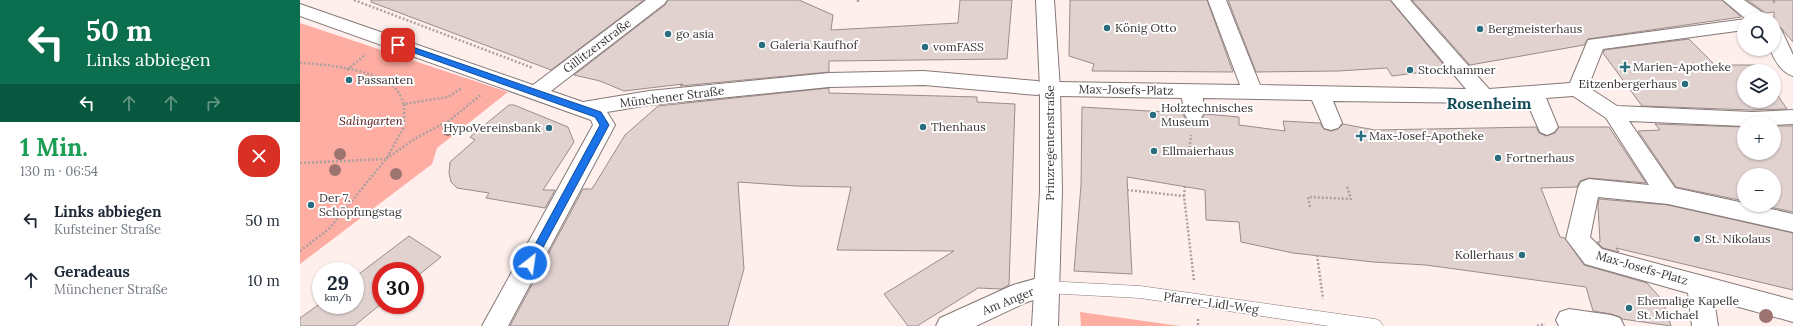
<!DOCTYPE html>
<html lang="de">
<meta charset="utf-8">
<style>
body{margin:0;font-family:Lora,serif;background:#f2f2f3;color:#1f2937;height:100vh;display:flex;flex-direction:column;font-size:15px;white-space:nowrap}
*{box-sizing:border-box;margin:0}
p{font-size:13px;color:#747a83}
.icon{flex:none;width:22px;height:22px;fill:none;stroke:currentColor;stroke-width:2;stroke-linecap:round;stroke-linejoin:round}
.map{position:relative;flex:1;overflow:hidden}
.panel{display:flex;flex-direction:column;background:#fff;width:300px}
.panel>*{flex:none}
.guide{background:#0b6e4f;color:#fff;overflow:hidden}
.controls{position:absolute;left:1437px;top:12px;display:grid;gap:8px}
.controls a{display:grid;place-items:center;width:44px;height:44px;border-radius:50%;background:#fff;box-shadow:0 1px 3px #0004;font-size:20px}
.speed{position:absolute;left:12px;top:262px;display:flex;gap:8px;font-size:20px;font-weight:700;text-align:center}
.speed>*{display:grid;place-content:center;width:52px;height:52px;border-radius:50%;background:#fff;box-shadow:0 1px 3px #0004;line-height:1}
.speed small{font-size:10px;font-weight:400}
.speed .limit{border:6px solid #d22;background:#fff;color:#111}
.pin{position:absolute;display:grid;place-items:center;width:34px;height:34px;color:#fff;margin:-17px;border-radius:8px;box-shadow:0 2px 6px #0006}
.me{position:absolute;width:44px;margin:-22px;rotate:30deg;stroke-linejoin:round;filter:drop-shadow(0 0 3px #0008)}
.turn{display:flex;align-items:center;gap:14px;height:84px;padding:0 20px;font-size:18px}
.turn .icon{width:52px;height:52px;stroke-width:2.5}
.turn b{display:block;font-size:28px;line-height:34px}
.lanes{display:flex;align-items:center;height:38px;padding:0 20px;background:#0003;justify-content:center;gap:20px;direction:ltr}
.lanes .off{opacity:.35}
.round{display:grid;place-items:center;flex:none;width:42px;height:42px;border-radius:16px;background:#f2f2f3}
.head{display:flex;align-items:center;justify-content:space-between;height:68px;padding:0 20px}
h1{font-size:24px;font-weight:700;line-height:30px;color:#1e9e55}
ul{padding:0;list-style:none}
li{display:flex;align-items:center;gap:12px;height:60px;padding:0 20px}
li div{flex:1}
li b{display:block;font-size:15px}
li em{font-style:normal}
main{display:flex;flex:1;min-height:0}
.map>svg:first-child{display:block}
.green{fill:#feada3}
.building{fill:#e1d2d0;stroke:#9a8c8a}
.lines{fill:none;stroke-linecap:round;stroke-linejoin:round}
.lane-casing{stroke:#857876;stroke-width:1}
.street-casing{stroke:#857876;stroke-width:2}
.secondary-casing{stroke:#857876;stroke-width:2}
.path{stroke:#aba09e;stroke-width:2.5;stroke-dasharray:2 2;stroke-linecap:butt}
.lane{fill:#fff;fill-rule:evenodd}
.street{fill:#fff;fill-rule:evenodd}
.secondary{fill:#fff;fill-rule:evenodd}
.tree{fill:#9e7471}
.route{fill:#1a73e8;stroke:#114b97}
.poi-dot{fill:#296d7e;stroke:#fff;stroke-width:1.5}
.labels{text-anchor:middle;stroke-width:4;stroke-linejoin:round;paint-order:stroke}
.poi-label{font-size:12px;fill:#393332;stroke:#fff;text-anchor:start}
.street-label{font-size:12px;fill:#393332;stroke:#fff}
.park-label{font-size:12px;font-style:italic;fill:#4f0f0d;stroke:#fff}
.district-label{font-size:16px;font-weight:bold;fill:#144b59;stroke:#fff}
</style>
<main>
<section class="panel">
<div class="guide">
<div class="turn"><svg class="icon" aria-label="left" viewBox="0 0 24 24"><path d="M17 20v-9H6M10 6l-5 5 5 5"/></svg><div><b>50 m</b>Links abbiegen</div></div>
<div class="lanes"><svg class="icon" aria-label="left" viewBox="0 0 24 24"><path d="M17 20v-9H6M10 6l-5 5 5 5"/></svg><svg class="icon off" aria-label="ahead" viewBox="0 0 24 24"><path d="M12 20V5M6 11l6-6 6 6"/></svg><svg class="icon off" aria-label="ahead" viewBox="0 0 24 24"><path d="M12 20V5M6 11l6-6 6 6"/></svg><svg class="icon off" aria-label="right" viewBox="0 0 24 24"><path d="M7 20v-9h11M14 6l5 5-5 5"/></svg></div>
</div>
<div class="head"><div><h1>1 Min.</h1><p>130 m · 06:54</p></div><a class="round" style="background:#d93025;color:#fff"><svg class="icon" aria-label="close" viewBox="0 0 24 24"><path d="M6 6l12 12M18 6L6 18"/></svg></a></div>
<ul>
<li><svg class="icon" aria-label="left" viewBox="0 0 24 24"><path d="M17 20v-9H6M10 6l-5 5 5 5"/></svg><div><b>Links abbiegen</b><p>Kufsteiner Straße</p></div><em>50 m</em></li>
<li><svg class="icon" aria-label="ahead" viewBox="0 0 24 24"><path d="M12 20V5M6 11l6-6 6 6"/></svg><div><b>Geradeaus</b><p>Münchener Straße</p></div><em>10 m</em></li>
</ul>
</section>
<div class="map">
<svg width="1493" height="326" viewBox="0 0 1493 326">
<rect width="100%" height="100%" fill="#feefec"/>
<g class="green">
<path d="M0,23L208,92L137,148L132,164L0,264Z"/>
<path d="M780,312L880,326H781Z"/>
</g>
<g class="building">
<path d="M71,0H344L251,70L71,2Z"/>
<path d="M368,0H499L533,15L531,30L658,23L660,0H712L707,59L529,61V72L380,86L383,84L324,91L300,81L274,75L365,5Z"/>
<path d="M770,0H907L933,72L792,71L794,64L769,56Z"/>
<path d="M928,0H1090L1147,69L1092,76L1087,68L1038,71L956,72Z"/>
<path d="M1112,0H1422L1441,17L1288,39L1284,45L1170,65Z"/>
<path d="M1447,0H1474V3V0H1493V42L1474,20V12L1466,13Z"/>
<path d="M1389,39L1415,65H1456L1460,71H1444V101H1474V90L1487,109L1452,110L1342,106L1303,53L1304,50Z"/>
<path d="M529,88V93L677,97V102L715,104L709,285L701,289L678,288L617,326H608L584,294L654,251L537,250L551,187L496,186L438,182L444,269L428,326H210L283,189H292L325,135L358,106Z"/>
<path d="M209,105H214L268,127L274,142L243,190H255L245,208L186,198L189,193L157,188L151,182L149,173L150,162L175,140L170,137Z"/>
<path d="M782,107L882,113L886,119L894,121L901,119L905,114L939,117V125L985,131L983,121L1020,123L1024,129L1031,131L1038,129L1043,124L1075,130L1236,127L1239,133L1246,136L1255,133L1259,127H1309L1346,183L1289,178L1280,181L1277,187L1241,188L1260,237L1265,238L1284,265L1347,283L1363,301L1371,326L1322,319L1320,317L1311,314L1293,311L1286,287L1126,265L1073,262L993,253L941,242L939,222L906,220L905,190L827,177L832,274L774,271L781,185Z"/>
<path d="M1355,124L1444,127V153H1474V126H1493V212L1460,205H1474V175H1444V201L1376,187L1338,131L1360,130Z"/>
<path d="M1299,199L1368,205L1493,233V290L1316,248L1319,252L1303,248L1297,242H1300L1298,206Z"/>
<path d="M109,236L141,257L115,278V271H81V304L54,326H0V318L21,303V305H55V277Z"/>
</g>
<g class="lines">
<defs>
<path id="lane" d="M745,281L840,286L1075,319L1080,321L1083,326H1029L840,298L745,293L740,291L738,287L740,283Z"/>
<g id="street">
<path d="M346,0H367L364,4L251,91L283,102L349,91L529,73L624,71L737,81L744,83L747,88L744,93L737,95L624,85L529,87L349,105L307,112L315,125L208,326H182L293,125L291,120L0,16V4L233,85Z"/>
<path d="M908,0H926L960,85L1166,89L1091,0H1110L1189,89L1270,83L1288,40L1446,19L1423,0H1444L1466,15L1468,19H1444V30L1303,49L1288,87L1317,106L1452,112L1493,110V124L1474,125V123H1444V126L1329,121L1375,188L1444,203V205H1453L1493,214V232L1368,204L1298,197L1290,237L1302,249L1493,300V322L1414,300L1418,326H1392L1388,293L1285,264L1266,239L1278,188L1281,182L1289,179L1349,185L1306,118L1273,96L1246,98L1258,127L1254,132L1247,135L1240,132L1226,100L1184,103L1033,101L1042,123L1038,128L1031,130L1024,128L1012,100L903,98L904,113L901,118L894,120L887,118L884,113L882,98L759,96L752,94L749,89L752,84L759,82L940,85Z"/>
<path d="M1474,27L1481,29L1493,55V76C1482,73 1474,60 1470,49H1474Z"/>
<path d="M745,276L754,280L757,287L754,294L727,302L676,326H636L640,318L713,285Z"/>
<path d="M1269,309L1311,315L1320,318L1324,326H1259L1256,320L1260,312Z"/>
</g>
<path id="secondary" d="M736,0H754L760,89L762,191L758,326H732L740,191V89Z"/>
</defs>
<use href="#lane" class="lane-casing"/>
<use href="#street" class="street-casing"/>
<use href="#secondary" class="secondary-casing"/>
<g class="path">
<path d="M54,0L233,68"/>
<path d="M558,0V2"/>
<path d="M0,63C26,64 79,70 97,90C100,94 102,100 104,104L148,97L162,88"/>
<path d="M47,70L66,54"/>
<path d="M104,104V127L86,159L116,138L150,120L182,94"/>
<path d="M889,152L891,135"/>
<path d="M0,163L85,159"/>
<path d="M827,190L884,196L894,281"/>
<path d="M884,196L885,186"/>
<path d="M1010,207L1008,197L1051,199L1047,186"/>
<path d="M0,251L29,229L86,159"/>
<path d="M1017,255L1023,299"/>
<path d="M898,319V326"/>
<path d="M1237,326L1245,324"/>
</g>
<use href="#lane" class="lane"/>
<use href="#street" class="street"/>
<use href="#secondary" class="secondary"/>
</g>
<g class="tree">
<circle cx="148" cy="130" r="6"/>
<circle cx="40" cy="154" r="6"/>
<circle cx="35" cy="170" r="6"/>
<circle cx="96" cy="174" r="6"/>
<circle cx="1466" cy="316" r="7"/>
</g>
<path class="route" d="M98,42L301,112L309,125L233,266H226L225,263L300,125L295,117L95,46V43Z"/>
<g class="poi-dot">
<circle cx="807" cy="28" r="4"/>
<circle cx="1180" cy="29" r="4"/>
<circle cx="368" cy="34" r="4"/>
<circle cx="462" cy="45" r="4"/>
<circle cx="625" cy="47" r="4"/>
<path d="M1323 61h4v4h4v4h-4v4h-4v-4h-4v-4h4z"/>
<circle cx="1110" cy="70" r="4"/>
<circle cx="49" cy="80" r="4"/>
<circle cx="1385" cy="84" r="4"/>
<circle cx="853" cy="115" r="4"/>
<circle cx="623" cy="127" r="4"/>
<circle cx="249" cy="128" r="4"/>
<path d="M1059 130h4v4h4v4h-4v4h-4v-4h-4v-4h4z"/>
<circle cx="854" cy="151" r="4"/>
<circle cx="1198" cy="158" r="4"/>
<circle cx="11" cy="205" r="4"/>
<circle cx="1397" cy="239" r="4"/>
<circle cx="1222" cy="255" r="4"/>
<circle cx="1329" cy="308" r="4"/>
</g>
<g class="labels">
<g class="poi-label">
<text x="815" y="32">König Otto</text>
<text x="1188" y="33">Bergmeisterhaus</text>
<text x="376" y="38">go asia</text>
<text x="470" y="49">Galeria Kaufhof</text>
<text x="633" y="51">vomFASS</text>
<text x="1333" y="71">Marien-Apotheke</text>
<text x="1118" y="74">Stockhammer</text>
<text x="57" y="84">Passanten</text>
<text x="1377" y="88" text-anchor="end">Eitzenbergerhaus</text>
<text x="861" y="112">Holztechnisches<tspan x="861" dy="14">Museum</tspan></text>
<text x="631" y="131">Thenhaus</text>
<text x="241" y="132" text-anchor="end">HypoVereinsbank</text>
<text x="1069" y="140">Max-Josef-Apotheke</text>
<text x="862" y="155">Ellmaierhaus</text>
<text x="1206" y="162">Fortnerhaus</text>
<text x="19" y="202">Der 7.<tspan x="19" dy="14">Schöpfungstag</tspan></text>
<text x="1405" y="243">St. Nikolaus</text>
<text x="1214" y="259" text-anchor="end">Kollerhaus</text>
<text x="1337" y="305">Ehemalige Kapelle<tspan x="1337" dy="14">St. Michael</tspan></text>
</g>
<g class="street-label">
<text transform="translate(297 46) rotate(-37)" y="4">Gillitzerstraße</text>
<text transform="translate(826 90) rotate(1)" y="4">Max-Josefs-Platz</text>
<text transform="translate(372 97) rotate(-7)" y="4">Münchener Straße</text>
<text transform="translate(750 143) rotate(-90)" y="4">Prinzregentenstraße</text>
<text transform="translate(1342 268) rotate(16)" y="4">Max-Josefs-Platz</text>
<text transform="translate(708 301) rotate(-22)" y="4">Am Anger</text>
<text transform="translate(911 303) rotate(8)" y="4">Pfarrer-Lidl-Weg</text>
</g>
<g class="park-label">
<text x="71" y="125">Salingarten</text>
</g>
<g class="district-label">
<text x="1189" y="109">Rosenheim</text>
</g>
</g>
</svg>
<div class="controls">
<a><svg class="icon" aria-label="search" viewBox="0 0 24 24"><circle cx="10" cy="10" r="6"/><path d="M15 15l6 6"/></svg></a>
<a><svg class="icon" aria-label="layers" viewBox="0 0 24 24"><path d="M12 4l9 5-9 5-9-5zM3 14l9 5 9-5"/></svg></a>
<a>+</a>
<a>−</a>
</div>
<div class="speed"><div>29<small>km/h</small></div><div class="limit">30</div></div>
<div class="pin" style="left:98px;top:45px;background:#d93025"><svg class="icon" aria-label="arrive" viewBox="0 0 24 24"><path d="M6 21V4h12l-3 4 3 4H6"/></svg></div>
<svg class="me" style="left:230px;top:263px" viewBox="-20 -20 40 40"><circle r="17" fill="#1a73e8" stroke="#fff" stroke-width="3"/><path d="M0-11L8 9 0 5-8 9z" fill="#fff"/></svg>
</div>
</main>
